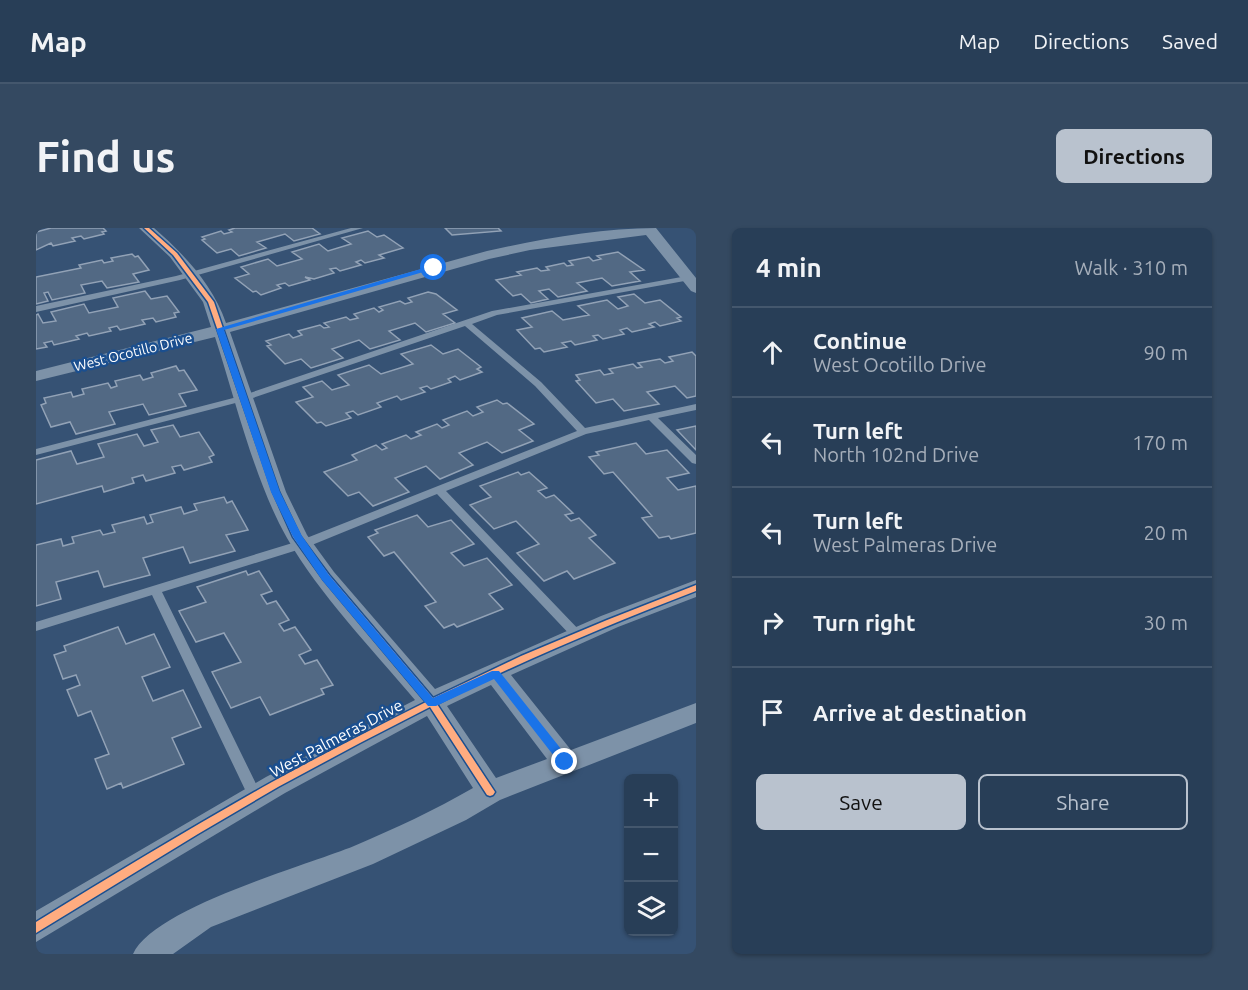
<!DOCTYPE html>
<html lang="en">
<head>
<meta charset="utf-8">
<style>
  body { margin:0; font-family:Ubuntu,sans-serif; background:#344961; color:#f1f3f6 }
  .controls { position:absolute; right:18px; bottom:18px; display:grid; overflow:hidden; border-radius:9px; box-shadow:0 2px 4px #0004 }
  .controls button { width:54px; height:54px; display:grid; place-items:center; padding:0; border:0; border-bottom:2px solid #44576d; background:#283e57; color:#f1f3f6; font:30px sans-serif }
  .stop { position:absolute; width:18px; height:18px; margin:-14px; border:4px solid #1a73e8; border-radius:50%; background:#fff }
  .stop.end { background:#1a73e8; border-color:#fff; box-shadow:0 2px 6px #0008 }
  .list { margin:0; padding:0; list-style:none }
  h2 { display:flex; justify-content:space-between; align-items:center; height:78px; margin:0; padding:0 24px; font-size:26px }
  h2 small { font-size:20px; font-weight:400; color:#a5aeba }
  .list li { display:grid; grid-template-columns:39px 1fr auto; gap:18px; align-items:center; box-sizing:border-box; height:90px; padding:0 24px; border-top:2px solid #44576d }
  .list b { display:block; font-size:22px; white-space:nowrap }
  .list p { margin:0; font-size:20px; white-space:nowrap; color:#a5aeba }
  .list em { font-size:20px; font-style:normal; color:#a5aeba }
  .actions { display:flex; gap:12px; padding:18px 24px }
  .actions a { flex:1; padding:14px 0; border:2px solid #b9c2ce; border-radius:9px; text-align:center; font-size:21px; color:#b9c2ce }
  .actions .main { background:#b9c2ce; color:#111 }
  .icon { flex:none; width:33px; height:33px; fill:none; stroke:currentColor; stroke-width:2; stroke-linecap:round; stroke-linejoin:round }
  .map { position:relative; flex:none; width:660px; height:726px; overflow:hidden; border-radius:9px }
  header { display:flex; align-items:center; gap:36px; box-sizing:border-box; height:84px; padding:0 30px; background:#283e57; border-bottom:2px solid #44576d }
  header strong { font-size:28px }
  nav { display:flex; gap:33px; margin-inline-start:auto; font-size:21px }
  .intro { display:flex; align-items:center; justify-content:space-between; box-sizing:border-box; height:144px; padding:0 36px }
  h1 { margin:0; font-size:42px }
  .button { padding:15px 27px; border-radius:9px; background:#b9c2ce; color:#111; font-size:21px; font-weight:700 }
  main { display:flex; gap:36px; padding:0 36px }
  aside { flex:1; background:#283e57; border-radius:9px; box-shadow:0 2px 4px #0004 }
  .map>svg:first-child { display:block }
  .building { fill:#526984; stroke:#92a2b6; stroke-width:1.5 }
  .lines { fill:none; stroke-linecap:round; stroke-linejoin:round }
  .service { fill:#7d92a8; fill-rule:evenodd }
  .minor { fill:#7d92a8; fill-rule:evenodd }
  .cycleway-casing { stroke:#1b4f8f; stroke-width:3 }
  .cycleway { fill:#ffac80; fill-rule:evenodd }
  .route { fill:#1a73e8 }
  .labels { text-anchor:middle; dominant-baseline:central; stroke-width:5; stroke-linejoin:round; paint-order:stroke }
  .far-street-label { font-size:14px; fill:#fff; stroke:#1b4f8f }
  .street-label { font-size:16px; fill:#fff; stroke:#1b4f8f }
</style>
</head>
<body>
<header>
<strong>Map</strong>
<nav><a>Map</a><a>Directions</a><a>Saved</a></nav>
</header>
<div class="intro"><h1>Find us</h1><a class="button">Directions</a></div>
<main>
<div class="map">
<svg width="660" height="726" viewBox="0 0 660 726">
  <rect width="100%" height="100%" fill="#365274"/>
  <g class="building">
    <path d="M15 0H67L70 3 66 4 68 6 48 11 45 8 36 10 39 13 17 18 15 15 0 22V4Z"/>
    <path d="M199 0H276L284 6 258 13 249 6 221 14 230 20 203 28 195 21 181 25 166 12 169 11 166 9 185 3 188 6 196 4 193 2Z"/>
    <path d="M409 0H462L465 3 416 7Z"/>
    <path d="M332 3 341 9 348 7 367 20 343 27 348 30 329 35 325 32 320 34 325 37 304 43 300 40 294 41 298 45 278 51 269 49 274 52 253 58 249 55 241 57 245 60 225 67 220 63 217 64 199 50 213 46 205 39 232 31 241 38 266 31 256 24 283 16 292 23 315 16 306 10Z"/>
    <path d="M582 24 608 42 594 44 604 53 576 58 566 50 541 55 551 63 522 69 513 61 503 63 512 71 495 75 485 66 477 68 460 52 485 47 481 44 501 40 505 43 513 42 510 39 528 35 531 38 537 37 533 33 553 29 557 33 565 31 561 28Z"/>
    <path d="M96 26 99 29 102 28 113 42 97 46 103 54 71 60 66 53 45 57 49 65 16 72 12 64 8 65 12 73 0 76V49L45 40 43 37 66 32 68 35 77 33 75 30Z"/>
    <path d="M109 63 115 71 131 68 143 84 138 85 140 89 120 94 117 90 106 92 109 96 84 102 81 98 73 100 75 103 53 108 51 105 40 108 43 111 18 117 16 113 8 115 11 119 0 121V87L2 86 7 95 20 93 15 84 48 76 53 85 82 79 77 70Z"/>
    <path d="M392 64 400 66 421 82 407 86 419 95 390 104 379 95 353 103 364 112 334 121 323 112 296 121 307 130 275 140 265 131 249 136 231 118 235 117 230 113 253 106 257 110 266 107 262 103 284 97 288 100 293 99 288 95 310 89 314 92 322 90 318 86 338 80 343 84 347 82 343 79 364 73 369 76 376 74 372 70Z"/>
    <path d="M598 66 609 75 624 72 645 89 641 90 645 93 624 98 619 94 613 96 618 99 596 104 591 100 584 102 588 106 567 111 562 107 557 108 561 112 539 117 535 113 526 115 531 119 508 124 504 120 499 121 481 102 496 99 486 90 516 83 527 92 553 87 542 78 571 72 582 81 592 78 582 69Z"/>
    <path d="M395 117 407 126 422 121 445 139 441 141 446 144 424 152 419 148 412 151 415 154 395 161 391 158 384 160 389 164 365 172 361 168 341 175 345 179 322 187 317 183 310 185 315 190 290 198 285 194 281 195 260 174 277 169 267 159 286 153 296 162 313 157 302 147 333 137 345 146 377 136 365 126Z"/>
    <path d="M656 124 660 128V168L651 170 639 158 611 164 623 176 588 183 577 171 560 175 540 153 544 152 540 147 564 142 568 147 577 145 573 141 597 136 601 140 606 139 602 135 624 131 629 135 637 133 633 129Z"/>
    <path d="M140 138 143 143 148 142 161 162 143 166 150 178 113 187 107 176 73 184 79 196 40 206 34 194 15 199 5 177 10 175 8 170 35 164 37 169 48 166 46 161 72 155 75 160 81 158 79 153 104 147 107 152 117 149 115 145Z"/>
    <path d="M461 172 467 176 471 175 498 196 483 202 497 213 466 225 451 214 423 225 437 237 404 251 390 238 359 250 373 264 337 278 323 264 312 268 288 244 321 232 316 227 340 217 346 222 351 220 346 216 370 207 375 211 385 207 380 204 401 196 406 200 413 197 407 192 431 183 437 188 447 184 441 179Z"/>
    <path d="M137 197 144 209 163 204 178 227 173 229 176 234 148 242 145 237 136 239 139 245 110 253 107 247 96 250 98 255 68 264 66 258 0 276V232L35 223 41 236 68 229 62 216 101 206 108 218 122 214 115 202Z"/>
    <path d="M660 198V222L641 202Z"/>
    <path d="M600 215 610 226 631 222 653 245 631 250 642 262 660 258V305L635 311 633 308 623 310 606 290 616 288 577 244 568 246 553 229 563 227 560 224Z"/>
    <path d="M482 244 485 247 493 244 511 260 502 263 510 270 518 267 537 285 529 287 535 293 543 290 560 307 553 310 579 335 538 351 531 343 508 353 481 325 503 316 480 293 458 301 434 277 455 269 444 258Z"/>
    <path d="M188 269 191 275 196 273 212 302 190 307 199 323 154 335 147 319 107 330 114 347 68 359 62 343 20 354 25 371 0 378V317L25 311 27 318 38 315 36 309 64 302 67 307 79 304 76 297 108 289 111 296 117 294 114 287 145 279 148 286 161 282 158 276Z"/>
    <path d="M381 287 392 299 415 292 438 316 415 325 428 338 451 330 476 357 453 366 467 381 421 399 418 396 408 400 389 378 400 374 358 324 348 328 332 309 342 305 339 302Z"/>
    <path d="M210 343 212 347 223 343 236 363 225 367 231 376 240 373 253 392 243 396 248 403 259 399 275 422 263 427 269 436 281 432 297 457 285 461 288 466 234 487 224 469 195 480 176 444 205 434 188 405 160 414 143 383 170 374 161 359Z"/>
    <path d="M82 399 90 416 118 406 134 439 106 449 117 473 147 462 165 499 136 510 148 536 87 560 85 555 71 561 59 531 73 526 55 483 42 488 31 462 44 457 40 447 27 451 18 427 30 423 28 418Z"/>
  </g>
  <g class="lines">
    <g class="service">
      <path d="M315 0H327L144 52 0 84V78L140 48Z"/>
      <path d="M651 48 655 50 654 52 461 87 436 96 505 154 549 200 660 176V182L622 190 660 227V236L656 235 613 192 550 206 410 263 546 405 548 408 546 411H538L401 266 271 319 126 364 226 568 224 572 219 574 214 572 116 367 0 403V394L263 313 541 203 499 158 429 98 211 172 0 227V221L205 168 456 83Z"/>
    </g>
    <path class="minor" d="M103 0H118C148 26 177 57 190 95L451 23C506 11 564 0 620 0L660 50V65L655 63 610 7 494 22 453 31 194 104 250 264 271 307 298 344 399 461 565 388 660 352V369L582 399 475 447 535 522 660 475V495L464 572 430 592 337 636 175 699 137 726H97C117 680 269 638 318 618 358 601 399 582 437 560L391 488 249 565 0 714V683L230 549 379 472C337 422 283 366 251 310 219 254 199 171 179 109L0 153V143L175 99 167 74 134 29ZM455 457 511 531 460 550 411 478Z"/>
    <defs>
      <path id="cycleway" d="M108 0H113L141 25 178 74 243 264 264 308 293 347 397 470 485 428 571 392 660 357V363C572 397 485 433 401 476L457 561 459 564 457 567 454 568 451 567 394 479 324 515 242 559 162 606 0 705V694C78 646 156 599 236 554 287 526 338 500 390 474L287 351 257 309 237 264 172 74 137 27Z"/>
    </defs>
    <use href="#cycleway" class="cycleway-casing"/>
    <use href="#cycleway" class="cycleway"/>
  </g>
  <path class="route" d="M395 38 401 40 188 102 244 264 266 308 293 347 397 470 456 443H463L533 531 535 534 529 539 525 537 458 451 400 478H392L286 352 257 309 235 264 180 101Z"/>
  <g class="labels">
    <g class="far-street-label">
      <text transform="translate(97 124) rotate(-14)">West Ocotillo Drive</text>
    </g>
    <g class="street-label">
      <text transform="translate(300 510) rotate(-28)">West Palmeras Drive</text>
    </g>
  </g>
</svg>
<div class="controls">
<button>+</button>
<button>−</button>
<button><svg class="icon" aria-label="layers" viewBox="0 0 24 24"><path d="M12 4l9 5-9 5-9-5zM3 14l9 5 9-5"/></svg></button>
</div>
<div class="stop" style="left:398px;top:40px"></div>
<div class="stop end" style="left:529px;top:534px"></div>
</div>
<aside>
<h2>4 min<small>Walk · 310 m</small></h2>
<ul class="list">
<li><svg class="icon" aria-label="ahead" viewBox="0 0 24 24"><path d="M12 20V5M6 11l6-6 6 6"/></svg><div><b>Continue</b><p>West Ocotillo Drive</p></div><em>90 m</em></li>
<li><svg class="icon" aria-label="left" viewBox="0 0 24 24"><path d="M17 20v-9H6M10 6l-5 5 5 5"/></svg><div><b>Turn left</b><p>North 102nd Drive</p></div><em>170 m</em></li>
<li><svg class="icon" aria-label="left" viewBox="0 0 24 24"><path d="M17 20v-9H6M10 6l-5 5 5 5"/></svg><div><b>Turn left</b><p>West Palmeras Drive</p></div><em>20 m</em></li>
<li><svg class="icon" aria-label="right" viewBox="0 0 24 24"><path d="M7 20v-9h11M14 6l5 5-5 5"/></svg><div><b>Turn right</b></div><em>30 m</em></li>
<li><svg class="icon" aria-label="arrive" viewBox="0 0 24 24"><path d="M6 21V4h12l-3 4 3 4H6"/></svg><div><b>Arrive at destination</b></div></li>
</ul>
<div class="actions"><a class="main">Save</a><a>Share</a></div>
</aside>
</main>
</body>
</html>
